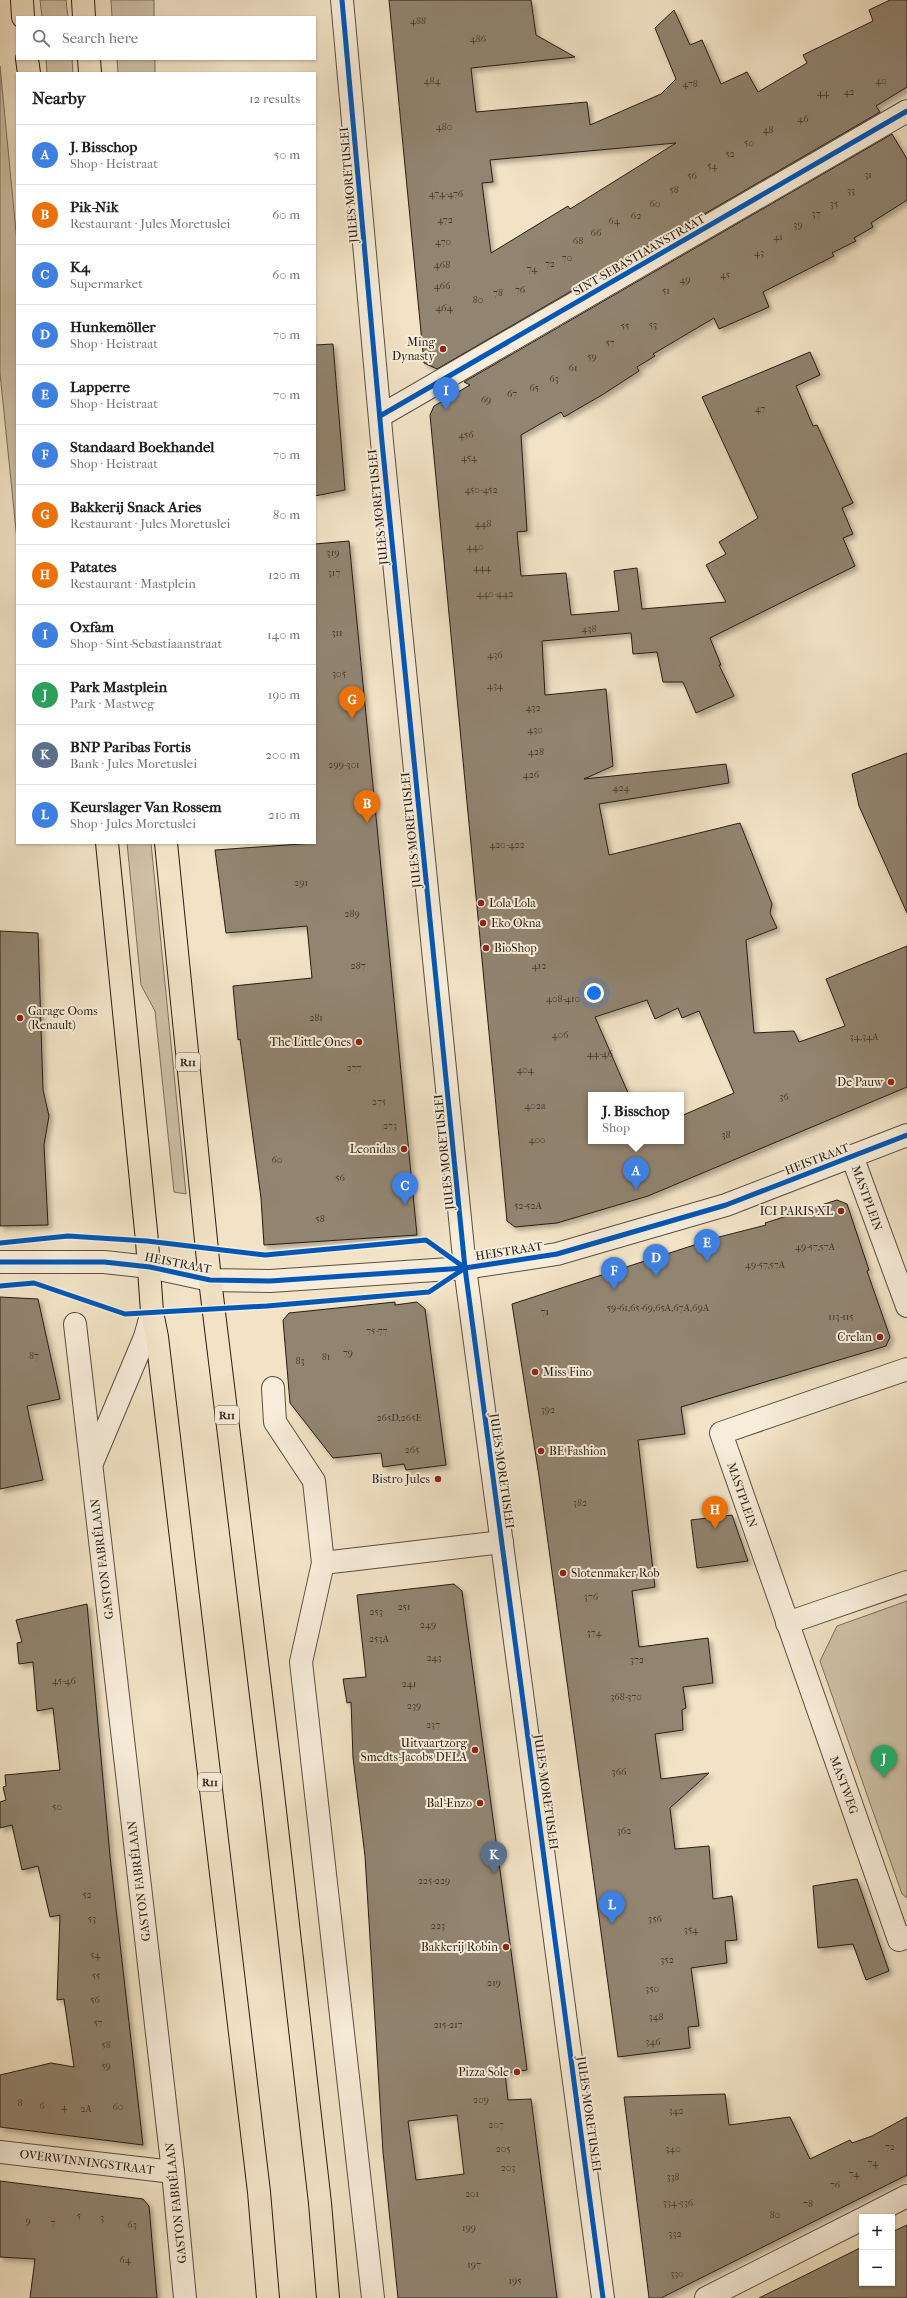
<!DOCTYPE html>
<html lang="en">
<head>
<meta charset="utf-8">
<style>
  body { margin:0; font-family:"IM FELL French Canon",serif; background:#f2f2f2; color:#202124 }
  .controls { position:absolute; right:12px; bottom:12px; display:grid; overflow:hidden; border-radius:0px; box-shadow:0 1px 3px #0004 }
  .controls button { width:36px; height:36px; display:grid; place-items:center; padding:0; border:0; border-bottom:1px solid #e0e0e0; background:#fff; color:#202124; font:20px sans-serif }
  .you { position:absolute; left:594px; top:993px; width:14px; height:14px; margin:-10px; border:3px solid #fff; border-radius:50%; background:#1a73e8; box-shadow:0 0 0 6px #1a73e833 }
  .badge { display:grid; place-items:center; width:26px; height:26px; border-radius:50%; background:#0f766e; color:#fff; font-size:13px; font-weight:700 }
  .pin { position:absolute; translate:-50% -33px; filter:drop-shadow(0 1px 2px #0008) }
  .pin::after { content:''; position:absolute; top:21px; width:14px; height:12px; background:inherit; clip-path:polygon(0 0,100% 0,50% 100%) }
  .popup { position:absolute; left:588px; top:1092px; width:96px; height:52px; box-sizing:border-box; display:grid; place-content:center; border-radius:0px; background:#fff; filter:drop-shadow(0 1px 3px #0005); font-size:13px; white-space:nowrap; color:#757577 }
  .popup b { font-size:15px; color:#202124 }
  .popup::after { content:''; position:absolute; left:50%; top:100%; margin-left:-8px; border:8px solid transparent; border-top-color:#fff }
  .list { margin:0; padding:0; list-style:none }
  h2 { display:flex; justify-content:space-between; align-items:center; height:52px; margin:0; padding:0 16px; font-size:17px }
  h2 small { font-size:13px; font-weight:400; color:#757577 }
  .list li { display:grid; grid-template-columns:26px 1fr auto; gap:12px; align-items:center; box-sizing:border-box; height:60px; padding:0 16px; border-top:1px solid #e0e0e0 }
  .list b { display:block; font-size:15px; white-space:nowrap }
  .list p { margin:0; font-size:13px; white-space:nowrap; color:#757577 }
  .list em { font-size:13px; font-style:normal; color:#757577 }
  .icon { flex:none; width:22px; height:22px; fill:none; stroke:currentColor; stroke-width:2; stroke-linecap:round; stroke-linejoin:round }
  .map { position:relative; flex:none; width:907px; height:2298px; overflow:hidden }
  .search { position:absolute; background:#fff; box-shadow:0 1px 3px #0004; left:16px; top:16px; width:300px; height:44px; display:flex; align-items:center; gap:10px; box-sizing:border-box; padding:0 14px; border-radius:0px; color:#757577; font-size:15px }
  .panel { position:absolute; background:#fff; box-shadow:0 1px 3px #0004; left:16px; top:72px; width:300px; height:772px; border-radius:0px }
  .map>svg:first-child { display:block }
  .green { fill:#cfc2a8; stroke:#7b705e }
  .building { fill:#918470; stroke:#271e13; fill-rule:evenodd; filter:url(#shadow) }
  .lines { fill:none; stroke-linecap:round; stroke-linejoin:round }
  .minor-casing { stroke:#5a4f40; stroke-width:24 }
  .tertiary-casing { stroke:#5a4f40; stroke-width:24 }
  .trunk-casing { stroke:#271e13; stroke-width:24 }
  .minor { stroke:#f7edda; stroke-width:22 }
  .tertiary { stroke:#f7edda; stroke-width:22 }
  .trunk { stroke:#f2e3c6; stroke-width:22 }
  .cycleway-casing { stroke:#f7edda; stroke-width:8 }
  .cycleway { stroke:#0057b8; stroke-width:5 }
  .poi-dot { fill:#8f2418; stroke:#f7edda; stroke-width:1.5 }
  .labels { text-anchor:middle; dominant-baseline:central; stroke-width:4; stroke-linejoin:round; paint-order:stroke }
  .number-label { font-size:10px; fill:#42382a }
  .shield { fill:#f7edda; stroke:#655c4f; stroke-width:1 }
  .shield-label { font-size:11px; font-weight:bold; fill:#271e13 }
  .street-label { font-size:12px; fill:#271e13; stroke:#f7edda }
  .poi-label { font-size:12px; fill:#271e13; stroke:#f7edda; text-anchor:end }
</style>
</head>
<body>
<div class="map">
<svg width="907" height="2298" viewBox="0 0 907 2298">
  <defs>
    <filter id="shadow"><feDropShadow dx="3.5" dy="3.5" stdDeviation="2" flood-color="#0004"/></filter>
  </defs>
  <rect width="100%" height="100%" fill="#f2e3c6"/>
  <filter id="stains"><feTurbulence type="fractalNoise" baseFrequency=".005" numOctaves="4"/><feColorMatrix values="0 0 0 0 .2 0 0 0 0 .09 0 0 0 0 .02 0 0 0 .5 -.17"/></filter>
  <radialGradient id="worn" r=".72"><stop offset=".6" stop-color="#630" stop-opacity="0"/><stop offset="1" stop-color="#630" stop-opacity=".3"/></radialGradient>
  <g class="green">
    <path d="M40 0H66L68 17H42Z"/>
    <path d="M111 0H154V17H112Z"/>
    <path d="M46 59H72L73 73H47Z"/>
    <path d="M117 59H155V73H118Z"/>
    <path d="M0 66 17 242V540L0 373Z"/>
    <path d="M127 843H151L186 1194 174 1192 155 1011 141 985Z"/>
    <path d="M907 1601V1898L902 1894 820 1661 837 1626Z"/>
  </g>
  <g class="building">
    <path d="M389 0H531L536 35 575 57 471 68 476 112 587 102 590 125 661 94 676 79 655 28 674 10 690 45 702 40 721 84 747 72 758 92 807 63 803 55 873 21 869 10 890 0H907V87L876 106 880 112 437 369 424 363ZM676 143 570 209 568 206 491 253 482 183 493 182 490 160Z"/>
    <path d="M892 134 907 159V200L871 223 873 227 854 238 856 241 832 253 834 256 763 292 769 307 719 329 714 318 653 354 655 356 637 367 639 371 602 395 564 417 561 412 521 435 527 531 517 532 521 576 566 573 571 615 619 611 614 571 637 568 642 609 726 602 706 565 726 554 719 542 758 518 702 397 810 352 820 375 796 386 813 426 817 425 853 503 842 508 853 534 843 538 855 566 710 638 721 665H719L734 696 696 713 683 682H663L657 652 633 654 631 633 542 641 545 695 606 689 613 766 584 779 726 764 729 783 599 804 609 855 740 823 772 904 770 913 777 928 746 940 754 1033 794 1031 799 1042 845 1026 826 979 907 946V1087L648 1196 557 1223 515 1227 507 1221 430 415 434 406 470 385 464 382ZM647 1000 655 1019 678 1008 682 1018 699 1011 734 1093 681 1116V1141H591V1095H629L595 1017Z"/>
    <path d="M333 344 345 490 315 496V345Z"/>
    <path d="M349 541 417 1235 264 1245 261 1198 240 1039 238 1040 233 986 312 978 307 926 226 933 215 850 315 843V544Z"/>
    <path d="M907 753V913L859 806 852 774Z"/>
    <path d="M0 931 38 933 43 1090 49 1116 44 1145 48 1225 0 1226Z"/>
    <path d="M837 1200 847 1204 869 1270 867 1271 890 1337 886 1346 681 1407 685 1434 638 1440 655 1587 632 1591 639 1647 708 1638 713 1683 683 1687 686 1708 682 1710 683 1730 655 1734 661 1779 709 1773 670 1808 675 1849 709 1846 713 1899 732 1896 737 1940 725 1941 727 1963 691 1968 699 2026 688 2027 690 2048 618 2057 539 1476 512 1304 719 1237 766 1225 765 1223Z"/>
    <path d="M0 1297 38 1299 60 1399 27 1406 43 1480 0 1489Z"/>
    <path d="M395 1302V1305L417 1302 425 1309 446 1465 406 1470 404 1464 383 1467 381 1453 333 1458 290 1403 283 1320 289 1313Z"/>
    <path d="M732 1515 748 1561 697 1568 691 1520Z"/>
    <path d="M454 1584 462 1591 526 2061 527 2070 505 2073 508 2100 531 2099 557 2298H398L383 2152 365 1856 353 1758 351 1702 347 1703 343 1679 366 1677 357 1595ZM457 2115 464 2174 416 2180 408 2121Z"/>
    <path d="M87 1604 110 1856 143 2145 0 2127V2075L51 2063 74 2067 64 1999 57 2000 60 1915 50 1917 38 1866 22 1870 12 1825 0 1828V1802L6 1800 3 1787 6 1786 5 1775 60 1770 53 1708 37 1711 33 1662 19 1664 17 1643 22 1642 16 1620Z"/>
    <path d="M857 1879 889 1971 866 1980 853 1944 818 1948 813 1886Z"/>
    <path d="M725 2094 729 2125 790 2117 810 2159 850 2140 852 2143 872 2136 907 2117V2175L661 2298H649L624 2097Z"/>
    <path d="M0 2181 143 2199 149 2206 157 2298H30L35 2259 0 2257Z"/>
    <path d="M907 2225V2298H759L862 2247V2283H892V2232Z"/>
  </g>
  <g class="lines">
    <defs>
      <g id="minor">
        <path d="M380 416 907 111"/>
        <path d="M852 1156 907 1306"/>
        <path d="M75 1324 173 2172 185 2298"/>
        <path d="M907 1369 721 1433 899 1940 907 1937"/>
        <path d="M273 1388 275 1422 314 1481 323 1563"/>
        <path d="M92 1463 145 1337 152 1312"/>
        <path d="M787 1623 907 1582"/>
        <path d="M0 2152 173 2172"/>
        <path d="M866 2217 907 2196"/>
        <path d="M373 2298 301 1662 323 1563 502 1542"/>
        <path d="M706 2298 862 2219"/>
      </g>
      <g id="tertiary">
        <path d="M342 0 382 442 465 1268 603 2298"/>
        <path d="M0 1262H104L150 1267 210 1280 270 1281 465 1268 557 1254 726 1205 907 1135"/>
      </g>
      <g id="trunk">
        <path d="M22 0 23 17"/>
        <path d="M83 0 84 17"/>
        <path d="M27 59 29 73"/>
        <path d="M89 59 90 73"/>
        <path d="M107 843 147 1241 152 1312 157 1337 259 2192 268 2298"/>
        <path d="M166 843 210 1280 272 1785 320 2203 328 2298"/>
      </g>
    </defs>
    <use href="#minor" class="minor-casing"/>
    <use href="#tertiary" class="tertiary-casing"/>
    <use href="#trunk" class="trunk-casing"/>
    <use href="#minor" class="minor"/>
    <use href="#tertiary" class="tertiary"/>
    <use href="#trunk" class="trunk"/>
    <defs>
      <g id="cycleway">
        <path d="M342 0 382 442 465 1268 603 2298"/>
        <path d="M380 416 907 111"/>
        <path d="M0 1243 68 1236 147 1241 265 1255 426 1240 465 1268"/>
        <path d="M0 1262H104L150 1267 210 1280 270 1281 465 1268 557 1254 726 1205 907 1135"/>
        <path d="M0 1286 34 1283 125 1314 267 1306 429 1292 465 1268"/>
      </g>
    </defs>
    <use href="#cycleway" class="cycleway-casing"/>
    <use href="#cycleway" class="cycleway"/>
  </g>
  <g class="poi-dot">
    <circle cx="443" cy="349" r="4"/>
    <circle cx="481" cy="903" r="4"/>
    <circle cx="483" cy="923" r="4"/>
    <circle cx="486" cy="948" r="4"/>
    <circle cx="20" cy="1018" r="4"/>
    <circle cx="359" cy="1042" r="4"/>
    <circle cx="891" cy="1082" r="4"/>
    <circle cx="404" cy="1149" r="4"/>
    <circle cx="841" cy="1211" r="4"/>
    <circle cx="880" cy="1337" r="4"/>
    <circle cx="535" cy="1372" r="4"/>
    <circle cx="541" cy="1451" r="4"/>
    <circle cx="438" cy="1479" r="4"/>
    <circle cx="563" cy="1573" r="4"/>
    <circle cx="475" cy="1750" r="4"/>
    <circle cx="480" cy="1803" r="4"/>
    <circle cx="506" cy="1947" r="4"/>
    <circle cx="517" cy="2072" r="4"/>
  </g>
  <g class="labels">
    <g class="number-label">
      <text x="418" y="21">488</text>
      <text x="478" y="39">486</text>
      <text x="432" y="81">484</text>
      <text x="881" y="81">40</text>
      <text x="690" y="84">478</text>
      <text x="849" y="92">42</text>
      <text x="823" y="93">44</text>
      <text x="803" y="119">46</text>
      <text x="444" y="127">480</text>
      <text x="768" y="130">48</text>
      <text x="749" y="143">50</text>
      <text x="730" y="154">52</text>
      <text x="712" y="166">54</text>
      <text x="868" y="175">31</text>
      <text x="692" y="176">56</text>
      <text x="674" y="190">58</text>
      <text x="851" y="191">33</text>
      <text x="446" y="194">474-476</text>
      <text x="655" y="204">60</text>
      <text x="834" y="204">35</text>
      <text x="816" y="214">37</text>
      <text x="636" y="216">62</text>
      <text x="445" y="220">472</text>
      <text x="614" y="221">64</text>
      <text x="798" y="225">39</text>
      <text x="596" y="233">66</text>
      <text x="778" y="237">41</text>
      <text x="578" y="241">68</text>
      <text x="443" y="242">470</text>
      <text x="759" y="253">43</text>
      <text x="567" y="258">70</text>
      <text x="550" y="264">72</text>
      <text x="442" y="265">468</text>
      <text x="532" y="269">74</text>
      <text x="725" y="275">45</text>
      <text x="685" y="280">49</text>
      <text x="442" y="286">466</text>
      <text x="520" y="290">76</text>
      <text x="666" y="291">51</text>
      <text x="498" y="293">78</text>
      <text x="478" y="300">80</text>
      <text x="444" y="308">464</text>
      <text x="653" y="325">53</text>
      <text x="625" y="326">55</text>
      <text x="610" y="343">57</text>
      <text x="592" y="357">59</text>
      <text x="573" y="368">61</text>
      <text x="554" y="379">63</text>
      <text x="534" y="388">65</text>
      <text x="512" y="394">67</text>
      <text x="486" y="400">69</text>
      <text x="760" y="409">47</text>
      <text x="466" y="435">456</text>
      <text x="469" y="458">454</text>
      <text x="481" y="490">450-452</text>
      <text x="483" y="524">448</text>
      <text x="475" y="547">440</text>
      <text x="333" y="553">319</text>
      <text x="482" y="568">444</text>
      <text x="334" y="573">317</text>
      <text x="495" y="594">440-442</text>
      <text x="589" y="629">438</text>
      <text x="337" y="633">311</text>
      <text x="495" y="655">436</text>
      <text x="339" y="674">305</text>
      <text x="495" y="686">434</text>
      <text x="533" y="708">432</text>
      <text x="535" y="730">430</text>
      <text x="536" y="752">428</text>
      <text x="344" y="765">299-301</text>
      <text x="531" y="775">426</text>
      <text x="621" y="788">424</text>
      <text x="507" y="845">420-422</text>
      <text x="301" y="883">291</text>
      <text x="352" y="914">289</text>
      <text x="358" y="966">287</text>
      <text x="539" y="966">412</text>
      <text x="563" y="999">408-410</text>
      <text x="316" y="1018">281</text>
      <text x="560" y="1035">406</text>
      <text x="864" y="1037">34,34A</text>
      <text x="600" y="1054">44-46</text>
      <text x="354" y="1068">277</text>
      <text x="525" y="1070">404</text>
      <text x="784" y="1097">36</text>
      <text x="379" y="1102">275</text>
      <text x="535" y="1106">402a</text>
      <text x="390" y="1126">273</text>
      <text x="726" y="1135">38</text>
      <text x="537" y="1140">400</text>
      <text x="277" y="1160">60</text>
      <text x="340" y="1178">56</text>
      <text x="528" y="1206">52-52A</text>
      <text x="320" y="1219">58</text>
      <text x="815" y="1247">49-57,57A</text>
      <text x="765" y="1265">49-57,57A</text>
      <text x="658" y="1308">59-61,65-69,65A,67A,69A</text>
      <text x="545" y="1312">71</text>
      <text x="841" y="1317">113-115</text>
      <text x="377" y="1331">75-77</text>
      <text x="348" y="1353">79</text>
      <text x="34" y="1356">87</text>
      <text x="326" y="1357">81</text>
      <text x="300" y="1361">83</text>
      <text x="548" y="1410">392</text>
      <text x="399" y="1418">265D,265E</text>
      <text x="412" y="1450">265</text>
      <text x="580" y="1503">382</text>
      <text x="591" y="1597">376</text>
      <text x="404" y="1607">251</text>
      <text x="376" y="1612">253</text>
      <text x="428" y="1625">249</text>
      <text x="594" y="1633">374</text>
      <text x="379" y="1639">253A</text>
      <text x="434" y="1658">243</text>
      <text x="637" y="1660">372</text>
      <text x="64" y="1681">45-46</text>
      <text x="409" y="1684">241</text>
      <text x="626" y="1697">368-370</text>
      <text x="414" y="1706">239</text>
      <text x="433" y="1725">237</text>
      <text x="619" y="1772">366</text>
      <text x="57" y="1807">50</text>
      <text x="624" y="1831">362</text>
      <text x="434" y="1881">225-229</text>
      <text x="87" y="1895">52</text>
      <text x="92" y="1919">53</text>
      <text x="655" y="1919">356</text>
      <text x="438" y="1926">223</text>
      <text x="691" y="1930">354</text>
      <text x="95" y="1955">54</text>
      <text x="667" y="1960">352</text>
      <text x="96" y="1976">55</text>
      <text x="494" y="1983">219</text>
      <text x="652" y="1989">350</text>
      <text x="95" y="2000">56</text>
      <text x="656" y="2017">348</text>
      <text x="98" y="2023">57</text>
      <text x="448" y="2025">215-217</text>
      <text x="653" y="2042">346</text>
      <text x="106" y="2045">58</text>
      <text x="106" y="2066">59</text>
      <text x="481" y="2100">209</text>
      <text x="20" y="2103">8</text>
      <text x="42" y="2106">6</text>
      <text x="64" y="2107">4</text>
      <text x="118" y="2107">60</text>
      <text x="86" y="2109">2A</text>
      <text x="676" y="2111">342</text>
      <text x="496" y="2125">207</text>
      <text x="890" y="2147">72</text>
      <text x="503" y="2149">205</text>
      <text x="673" y="2149">340</text>
      <text x="873" y="2163">74</text>
      <text x="508" y="2168">203</text>
      <text x="854" y="2174">74</text>
      <text x="673" y="2177">338</text>
      <text x="835" y="2185">76</text>
      <text x="472" y="2194">201</text>
      <text x="678" y="2203">334-336</text>
      <text x="808" y="2204">78</text>
      <text x="775" y="2215">80</text>
      <text x="79" y="2216">5</text>
      <text x="102" y="2218">3</text>
      <text x="28" y="2221">9</text>
      <text x="53" y="2223">7</text>
      <text x="132" y="2225">63</text>
      <text x="469" y="2228">199</text>
      <text x="675" y="2234">332</text>
      <text x="125" y="2260">64</text>
      <text x="474" y="2265">197</text>
      <text x="677" y="2274">330</text>
      <text x="515" y="2281">195</text>
    </g>
    <g class="shield">
      <rect x="176" y="1053" width="24" height="18" rx="3"/>
      <rect x="215" y="1406" width="24" height="18" rx="3"/>
      <rect x="198" y="1773" width="24" height="18" rx="3"/>
    </g>
    <g class="shield-label">
      <text x="188" y="1062">R11</text>
      <text x="227" y="1415">R11</text>
      <text x="210" y="1782">R11</text>
    </g>
    <g class="street-label">
      <text transform="translate(349 185) rotate(-95)">JULES MORETUSLEI</text>
      <text transform="translate(639 255) rotate(-30)">SINT-SEBASTIAANSTRAAT</text>
      <text transform="translate(378 507) rotate(-96)">JULES MORETUSLEI</text>
      <text transform="translate(411 830) rotate(-96)">JULES MORETUSLEI</text>
      <text transform="translate(444 1152) rotate(-96)">JULES MORETUSLEI</text>
      <text transform="translate(817 1159) rotate(-21)">HEISTRAAT</text>
      <text transform="translate(867 1198) rotate(70)">MASTPLEIN</text>
      <text transform="translate(509 1251) rotate(-9)">HEISTRAAT</text>
      <text transform="translate(178 1263) rotate(11)">HEISTRAAT</text>
      <text transform="translate(502 1471) rotate(82)">JULES MORETUSLEI</text>
      <text transform="translate(742 1495) rotate(71)">MASTPLEIN</text>
      <text transform="translate(102 1559) rotate(-97)">GASTON FABRÉLAAN</text>
      <text transform="translate(844 1785) rotate(70)">MASTWEG</text>
      <text transform="translate(546 1792) rotate(82)">JULES MORETUSLEI</text>
      <text transform="translate(139 1881) rotate(-97)">GASTON FABRÉLAAN</text>
      <text transform="translate(589 2114) rotate(82)">JULES MORETUSLEI</text>
      <text transform="translate(87 2162) rotate(7)">OVERWINNINGSTRAAT</text>
      <text transform="translate(176 2203) rotate(-96)">GASTON FABRÉLAAN</text>
    </g>
    <g class="poi-label">
      <text x="435" y="342">Ming<tspan x="435" dy="14">Dynasty</tspan></text>
      <text x="489" y="903" text-anchor="start">Lola Lola</text>
      <text x="491" y="923" text-anchor="start">Eko Okna</text>
      <text x="494" y="948" text-anchor="start">BioShop</text>
      <text x="28" y="1011" text-anchor="start">Garage Ooms<tspan x="28" dy="14">(Renault)</tspan></text>
      <text x="351" y="1042">The Little Ones</text>
      <text x="883" y="1082">De Pauw</text>
      <text x="396" y="1149">Leonidas</text>
      <text x="833" y="1211">ICI PARIS XL</text>
      <text x="872" y="1337">Crelan</text>
      <text x="543" y="1372" text-anchor="start">Miss Fino</text>
      <text x="549" y="1451" text-anchor="start">BE Fashion</text>
      <text x="430" y="1479">Bistro Jules</text>
      <text x="571" y="1573" text-anchor="start">Slotenmaker Rob</text>
      <text x="467" y="1743">Uitvaartzorg<tspan x="467" dy="14">Smedts-Jacobs DELA</tspan></text>
      <text x="472" y="1803">Bal-Enzo</text>
      <text x="498" y="1947">Bakkerij Robin</text>
      <text x="509" y="2072">Pizza Sole</text>
    </g>
  </g>
  <rect width="100%" height="100%" filter="url(#stains)"/>
  <rect width="100%" height="100%" fill="url(#worn)"/>
</svg>
<div class="controls">
<button>+</button>
<button>−</button>
</div>
<div class="you"></div>
<div class="pin badge" style="left:636px;top:1190px;background:#3f7fe0">A</div>
<div class="popup"><b>J. Bisschop</b>Shop</div>
<div class="pin badge" style="left:367px;top:823px;background:#e8710a">B</div>
<div class="pin badge" style="left:405px;top:1205px;background:#3f7fe0">C</div>
<div class="pin badge" style="left:656px;top:1277px;background:#3f7fe0">D</div>
<div class="pin badge" style="left:707px;top:1262px;background:#3f7fe0">E</div>
<div class="pin badge" style="left:614px;top:1290px;background:#3f7fe0">F</div>
<div class="pin badge" style="left:352px;top:719px;background:#e8710a">G</div>
<div class="pin badge" style="left:715px;top:1529px;background:#e8710a">H</div>
<div class="pin badge" style="left:446px;top:410px;background:#3f7fe0">I</div>
<div class="pin badge" style="left:884px;top:1778px;background:#2e9e5b">J</div>
<div class="pin badge" style="left:494px;top:1874px;background:#5c6f8a">K</div>
<div class="pin badge" style="left:612px;top:1924px;background:#3f7fe0">L</div>
<div class="search"><svg class="icon" aria-label="search" viewBox="0 0 24 24"><circle cx="10" cy="10" r="6"/><path d="M15 15l6 6"/></svg>Search here</div>
<section class="panel">
<h2>Nearby<small>12 results</small></h2>
<ul class="list">
<li><span class="badge" style="background:#3f7fe0">A</span><div><b>J. Bisschop</b><p>Shop · Heistraat</p></div><em>50 m</em></li>
<li><span class="badge" style="background:#e8710a">B</span><div><b>Pik-Nik</b><p>Restaurant · Jules Moretuslei</p></div><em>60 m</em></li>
<li><span class="badge" style="background:#3f7fe0">C</span><div><b>K4</b><p>Supermarket</p></div><em>60 m</em></li>
<li><span class="badge" style="background:#3f7fe0">D</span><div><b>Hunkemöller</b><p>Shop · Heistraat</p></div><em>70 m</em></li>
<li><span class="badge" style="background:#3f7fe0">E</span><div><b>Lapperre</b><p>Shop · Heistraat</p></div><em>70 m</em></li>
<li><span class="badge" style="background:#3f7fe0">F</span><div><b>Standaard Boekhandel</b><p>Shop · Heistraat</p></div><em>70 m</em></li>
<li><span class="badge" style="background:#e8710a">G</span><div><b>Bakkerij Snack Aries</b><p>Restaurant · Jules Moretuslei</p></div><em>80 m</em></li>
<li><span class="badge" style="background:#e8710a">H</span><div><b>Patates</b><p>Restaurant · Mastplein</p></div><em>120 m</em></li>
<li><span class="badge" style="background:#3f7fe0">I</span><div><b>Oxfam</b><p>Shop · Sint-Sebastiaanstraat</p></div><em>140 m</em></li>
<li><span class="badge" style="background:#2e9e5b">J</span><div><b>Park Mastplein</b><p>Park · Mastweg</p></div><em>190 m</em></li>
<li><span class="badge" style="background:#5c6f8a">K</span><div><b>BNP Paribas Fortis</b><p>Bank · Jules Moretuslei</p></div><em>200 m</em></li>
<li><span class="badge" style="background:#3f7fe0">L</span><div><b>Keurslager Van Rossem</b><p>Shop · Jules Moretuslei</p></div><em>210 m</em></li>
</ul>
</section>
</div>
</body>
</html>
